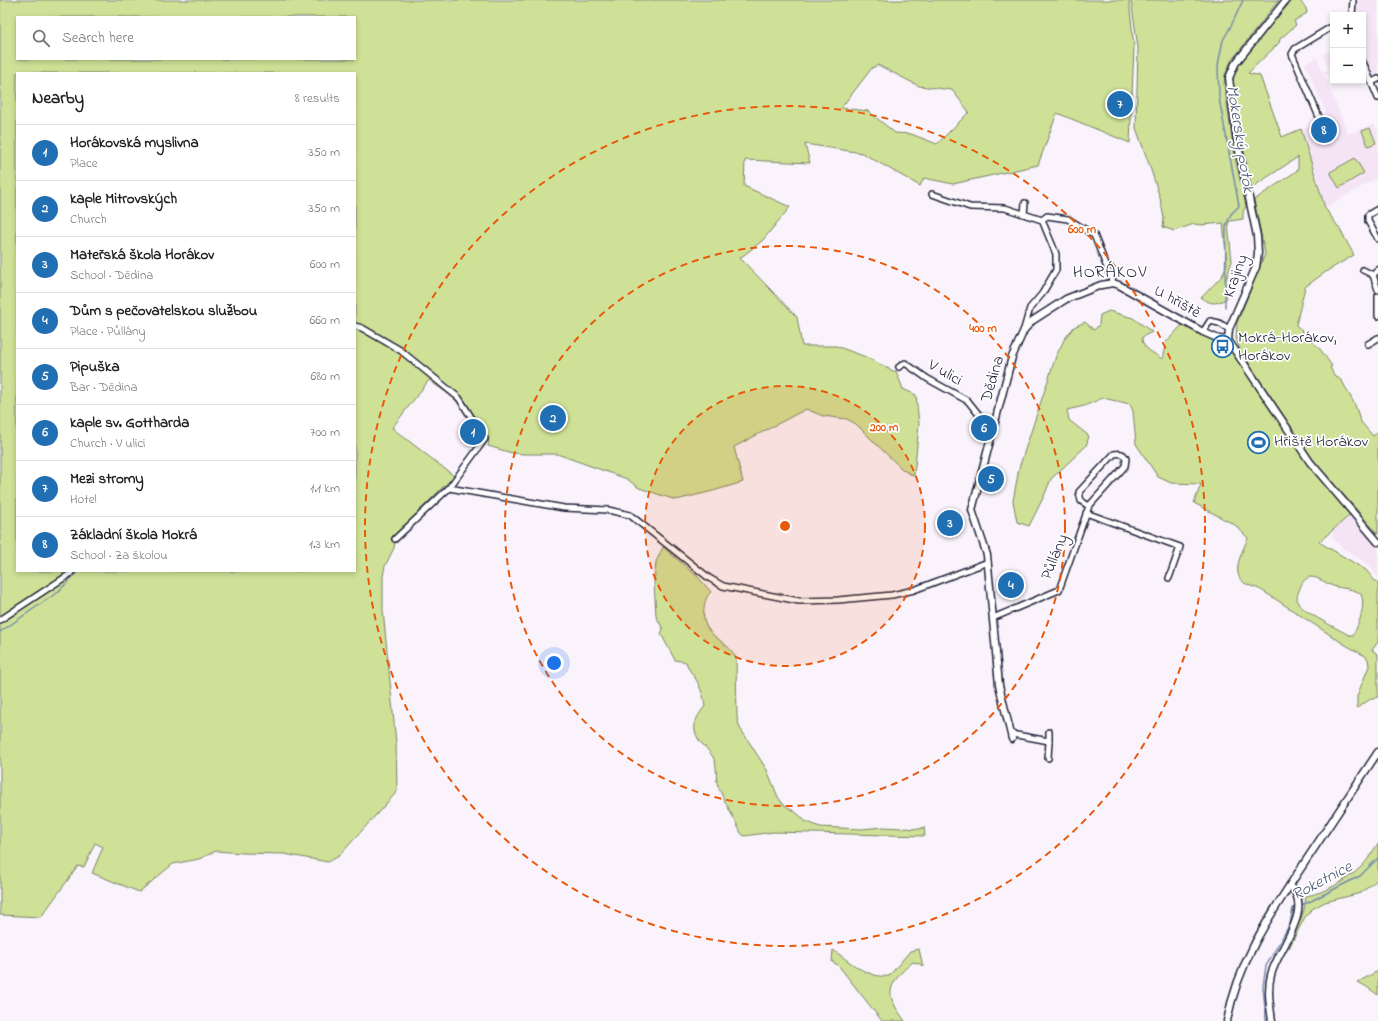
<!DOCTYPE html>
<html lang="en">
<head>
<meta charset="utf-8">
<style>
  body { margin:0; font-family:"Indie Flower",sans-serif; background:#f6f6f6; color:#202124 }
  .controls { position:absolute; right:12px; top:12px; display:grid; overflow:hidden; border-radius:0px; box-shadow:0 2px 6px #0003 }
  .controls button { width:36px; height:36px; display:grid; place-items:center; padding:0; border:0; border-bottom:1px solid #e0e0e0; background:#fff; color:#202124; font:20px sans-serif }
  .you { position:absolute; left:554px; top:663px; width:14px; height:14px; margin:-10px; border:3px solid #fff; border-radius:50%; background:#1a73e8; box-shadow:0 0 0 6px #1a73e833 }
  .badge { display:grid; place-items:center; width:26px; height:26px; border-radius:50%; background:#1f6fb2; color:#fff; font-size:13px; font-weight:700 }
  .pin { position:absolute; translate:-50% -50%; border:2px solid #fff; box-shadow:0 1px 4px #0006 }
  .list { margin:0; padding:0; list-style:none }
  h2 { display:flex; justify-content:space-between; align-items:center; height:52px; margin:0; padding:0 16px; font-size:17px }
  h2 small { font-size:13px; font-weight:400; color:#757577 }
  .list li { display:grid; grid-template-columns:26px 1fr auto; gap:12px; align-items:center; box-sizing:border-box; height:56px; padding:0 16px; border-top:1px solid #e0e0e0 }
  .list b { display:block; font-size:15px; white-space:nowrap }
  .list p { margin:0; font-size:13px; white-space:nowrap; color:#757577 }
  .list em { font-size:13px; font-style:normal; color:#757577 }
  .icon { flex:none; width:22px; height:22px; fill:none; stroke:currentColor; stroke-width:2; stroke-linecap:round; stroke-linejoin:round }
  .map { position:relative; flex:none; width:1378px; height:1021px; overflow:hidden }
  .search { position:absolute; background:#fff; box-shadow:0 2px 6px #0003; left:16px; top:16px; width:340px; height:44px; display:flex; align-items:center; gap:10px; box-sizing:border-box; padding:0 14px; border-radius:0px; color:#757577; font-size:15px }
  .panel { position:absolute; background:#fff; box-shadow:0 2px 6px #0003; left:16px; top:72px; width:340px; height:500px; border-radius:0px }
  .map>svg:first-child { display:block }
  .built { fill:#f5e4f6 }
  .green { fill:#cfe196; stroke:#788268; fill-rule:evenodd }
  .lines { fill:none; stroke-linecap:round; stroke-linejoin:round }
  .stream { stroke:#768cac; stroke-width:1.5 }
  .minor-casing { stroke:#22223b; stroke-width:8 }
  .tertiary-casing { stroke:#22223b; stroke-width:9 }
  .minor { stroke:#fff; stroke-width:5 }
  .tertiary { stroke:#fff; stroke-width:6 }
  .ring { fill:none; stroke:#e8590c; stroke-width:2; stroke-dasharray:7 5 }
  .labels { text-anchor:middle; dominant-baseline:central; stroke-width:3.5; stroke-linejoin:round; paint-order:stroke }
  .street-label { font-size:16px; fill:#22223b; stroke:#fff }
  .poi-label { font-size:16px; fill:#22223b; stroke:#fff; text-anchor:start }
  .water-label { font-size:17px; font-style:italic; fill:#4c5773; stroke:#fff }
  .neighbourhood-label { font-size:17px; letter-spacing:1px; fill:#22223b; stroke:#fff }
  .centre { fill:#e8590c; stroke:#fff; stroke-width:2 }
  .ring-label { font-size:12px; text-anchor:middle; font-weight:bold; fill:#e8590c; stroke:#fff; stroke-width:3.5; stroke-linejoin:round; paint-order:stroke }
</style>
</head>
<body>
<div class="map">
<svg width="1378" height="1021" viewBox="0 0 1378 1021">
  <rect width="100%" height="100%" fill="#faf3fb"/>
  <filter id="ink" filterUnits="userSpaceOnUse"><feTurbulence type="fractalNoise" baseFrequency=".025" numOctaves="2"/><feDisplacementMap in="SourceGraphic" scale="8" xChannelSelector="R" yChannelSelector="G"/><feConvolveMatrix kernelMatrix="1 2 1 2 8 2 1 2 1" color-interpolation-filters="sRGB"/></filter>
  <g filter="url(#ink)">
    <g class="built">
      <path d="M1357 0H1378V75L1374 76 1371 73 1363 54V15H1355L1356 1Z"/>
      <path d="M1333 50V74L1331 75 1330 73 1324 75 1348 134 1374 124 1378 132V177L1325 208 1301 129 1328 118 1305 63 1317 58 1323 72 1329 70 1323 54Z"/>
      <path d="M1350 515 1378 549V578L1369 565 1341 547 1332 537V532Z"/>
    </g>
    <g class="green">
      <path d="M0 0H1129L1134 47 1130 143 1057 113 1038 165 953 184 924 178 920 186 862 153 805 144 810 163 745 160 744 186 790 207 762 241 740 258 797 317 802 346H836L866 357 893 371H896L903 389 916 395 919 424 914 476 903 470 872 440 856 424 847 419 823 416 806 409 734 447 743 482 713 491 676 500 639 488 627 479 557 454H523L512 453 488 446 489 441C475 430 471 417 459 404 451 395 439 388 429 380L392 428 454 476 396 534 394 548 385 566 383 576V610L396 743 397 788V791L394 795 339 856 328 862 284 854 243 853 216 851 199 859 173 864 139 892 92 873 103 847 95 843 84 867 78 866 41 917 0 915ZM17 17H355V59H17ZM878 65 919 86 952 90 969 112 937 144 911 134 895 133 868 111 841 108 872 68ZM17 73H355V571H17Z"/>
      <path d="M1131 0H1279L1231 61 1225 75 1224 84 1235 158 1246 206 1243 212V219L1230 221 1228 224 1232 261 1226 280V299C1214 305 1212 304 1201 298L1222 276 1227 264 1223 223 1201 225 1194 224 1174 231 1163 227 1164 218 1160 198 1150 167 1136 128 1138 48Z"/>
      <path d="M1294 0H1299L1306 8 1307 13 1294 21 1296 25 1280 39 1279 43 1248 73 1260 76 1282 137 1301 129 1325 208 1339 228 1354 255 1327 271 1305 287 1296 325 1320 349 1332 366 1330 367 1334 375 1342 381 1355 405 1361 422 1373 436 1378 432V534L1314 461 1240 350 1236 338 1237 323 1265 254 1254 200 1298 170V157L1251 188 1232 87 1235 69 1257 39 1289 4Z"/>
      <path d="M1370 128 1376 143 1368 146 1362 131Z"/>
      <path d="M1355 158 1364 173 1339 188 1330 172Z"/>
      <path d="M1109 311 1133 318 1152 332 1142 337C1141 348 1154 353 1162 359L1166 342 1183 324 1219 344 1221 343 1236 357 1300 453 1350 515 1319 542 1366 570 1375 581 1378 582V642L1372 650 1378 654V697L1372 698 1357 708V696L1369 666 1368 659 1365 656 1344 644 1263 591C1258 588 1253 587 1248 585 1228 576 1242 553 1248 538L1235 525 1194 503 1201 484 1171 483 1158 477 1136 444 1133 411 1130 404 1103 398 1084 406 1067 410 1069 420 1089 436 1086 446 1051 479 1044 496 1029 526 1017 522 1013 501 1019 468 1056 356 1065 338 1074 327 1085 322 1094 330 1099 325 1100 315ZM1310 577C1319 577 1325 583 1333 586 1343 589 1353 588 1361 594 1366 606 1359 624 1353 635H1349C1338 629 1303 612 1298 603 1296 598 1298 593 1300 588 1302 583 1304 579 1310 577Z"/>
      <path d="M663 547 698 577 711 592C706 596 705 602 704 609 700 637 727 638 736 658L737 718 740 728 767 770 778 797 783 804 798 814 805 821 820 827 861 829 884 827 920 829 924 827 925 836 773 832 744 836 741 833C734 817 724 802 718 786 715 777 718 768 714 759 709 748 698 744 695 731 693 721 700 713 705 706 704 697 701 689 697 681 693 674 688 670 686 662L675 660 661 634 663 629 656 616 654 582 656 562Z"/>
      <path d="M1378 844V879L1361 893 1325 902 1312 909 1305 917 1289 948 1304 910 1306 896C1325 893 1347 880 1361 867 1368 861 1372 851 1378 844Z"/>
      <path d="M919 949 923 967 920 964 913 962C902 971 885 986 893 1002 896 1009 901 1015 905 1021H882L838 965 832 962 833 950C849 961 868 979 889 976L910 951Z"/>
      <path d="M1376 972H1378V995L1367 987 1358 982Z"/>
    </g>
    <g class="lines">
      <g class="stream">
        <path d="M1225 307 1226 225 1231 214 1239 206 1219 98 1218 65 1223 40 1232 24 1243 0"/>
        <path d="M0 632 58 592 78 571"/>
        <path d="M1300 905 1307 903 1360 876 1378 858"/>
        <path d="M1266 1021 1263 986 1266 966 1290 924 1293 908 1297 905"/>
      </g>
      <defs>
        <g id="minor">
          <path d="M1352 15 1353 0"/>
          <path d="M1363 62 1378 98"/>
          <path d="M1372 82 1378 79"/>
          <path d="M1319 117 1292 54 1295 49 1333 26"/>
          <path d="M932 194 970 207 1005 208 1042 220 1056 254V270L1042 294 1030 308 1024 329"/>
          <path d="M1378 209 1368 215V221L1378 239"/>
          <path d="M1024 214 1025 203"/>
          <path d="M1042 220 1047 216 1068 219 1094 235 1113 283"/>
          <path d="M1363 270 1373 275"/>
          <path d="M1378 270 1373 275 1378 290"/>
          <path d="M1378 296V316"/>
          <path d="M355 326 362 328 400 350 459 398 485 439 449 488 395 539"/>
          <path d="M1203 332 1210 321 1219 323 1229 329"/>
          <path d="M1368 344 1378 338"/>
          <path d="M899 367 905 363 928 379 968 401 984 421 994 425"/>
          <path d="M449 488 564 508 608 510 630 515 709 578 723 586 799 601 838 600 892 595 914 590 988 562"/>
          <path d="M1086 513 1180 547 1169 578"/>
          <path d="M993 618 1059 590 1089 506 1125 466 1126 459C1124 453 1120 453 1114 454L1079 492 1081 501 1089 506"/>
          <path d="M0 620 70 574 72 571"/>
          <path d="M1011 734 1049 741 1048 758"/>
          <path d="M1049 741V732"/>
        </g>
        <g id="tertiary">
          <path d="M1228 340 1229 329 1256 267 1258 253 1257 236 1237 141 1229 78 1235 64 1286 0"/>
          <path d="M1228 340 1310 462 1378 542"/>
          <path d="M1012 739 999 685 987 555 972 510 1012 357 1024 330 1032 321 1066 299 1101 285 1113 283 1119 285 1203 332 1219 339 1228 340"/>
          <path d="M1227 1021C1239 958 1273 911 1307 859 1331 823 1354 788 1378 752"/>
          <path d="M1272 1021C1270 1006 1267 990 1271 975 1277 950 1315 910 1290 885"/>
        </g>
      </defs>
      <use href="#minor" class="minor-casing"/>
      <use href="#tertiary" class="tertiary-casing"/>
      <use href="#minor" class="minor"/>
      <use href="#tertiary" class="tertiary"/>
    </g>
  </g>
  <circle cx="785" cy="526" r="140" fill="#e8590c" fill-opacity=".12"/>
  <g class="ring">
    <circle cx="785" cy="526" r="140"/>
    <circle cx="785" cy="526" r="280"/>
    <circle cx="785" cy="526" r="420"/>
  </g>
  <defs>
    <symbol id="bus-ring" viewBox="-11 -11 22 22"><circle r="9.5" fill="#fff" stroke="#1f6fb2" stroke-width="1.5"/><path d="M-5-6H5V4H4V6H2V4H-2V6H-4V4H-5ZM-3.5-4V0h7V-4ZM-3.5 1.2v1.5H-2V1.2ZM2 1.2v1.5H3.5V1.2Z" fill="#1f6fb2"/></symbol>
    <symbol id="stadium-ring" viewBox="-11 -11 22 22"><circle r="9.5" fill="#fff" stroke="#1f6fb2" stroke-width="1.5"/><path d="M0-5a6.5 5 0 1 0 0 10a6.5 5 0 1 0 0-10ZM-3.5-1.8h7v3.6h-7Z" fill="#1f6fb2"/></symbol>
  </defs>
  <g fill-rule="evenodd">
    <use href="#bus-ring" x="1210" y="334" width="25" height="25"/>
    <use href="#stadium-ring" x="1246" y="430" width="25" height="25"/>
  </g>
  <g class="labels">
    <g class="street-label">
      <text transform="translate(1236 276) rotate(-70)">Krajiny</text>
      <text transform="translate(1177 302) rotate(29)">U hřiště</text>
      <text transform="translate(945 373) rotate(30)">V ulici</text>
      <text transform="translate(993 379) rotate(-74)">Dědina</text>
      <text transform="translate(1055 557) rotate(-68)">Půllány</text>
    </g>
    <g class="poi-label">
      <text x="1238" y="338">Mokrá-Horákov,<tspan x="1238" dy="18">Horákov</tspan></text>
      <text x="1274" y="442">Hřiště Horákov</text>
    </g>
    <g class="water-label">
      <text transform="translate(1240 139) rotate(81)">Mokerský potok</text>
      <text transform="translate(1322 881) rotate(-28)">Roketnice</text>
    </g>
    <g class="neighbourhood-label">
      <text x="1110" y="272">HORÁKOV</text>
    </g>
  </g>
  <circle cx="785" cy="526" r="6" class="centre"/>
  <g class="ring-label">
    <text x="1082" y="233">600 m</text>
    <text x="983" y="332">400 m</text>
    <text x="884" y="431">200 m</text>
  </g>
</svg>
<div class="controls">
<button>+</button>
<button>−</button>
</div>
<div class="you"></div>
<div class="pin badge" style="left:473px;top:432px">1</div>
<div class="pin badge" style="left:553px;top:418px">2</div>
<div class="pin badge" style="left:950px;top:523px">3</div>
<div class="pin badge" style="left:1011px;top:585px">4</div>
<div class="pin badge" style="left:991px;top:479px">5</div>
<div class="pin badge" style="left:984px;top:428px">6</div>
<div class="pin badge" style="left:1120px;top:104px">7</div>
<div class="pin badge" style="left:1324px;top:130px">8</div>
<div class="search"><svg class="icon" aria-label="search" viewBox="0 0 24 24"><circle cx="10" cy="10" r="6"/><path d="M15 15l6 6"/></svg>Search here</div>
<section class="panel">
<h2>Nearby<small>8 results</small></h2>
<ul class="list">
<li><span class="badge">1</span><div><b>Horákovská myslivna</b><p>Place</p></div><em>350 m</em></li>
<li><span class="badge">2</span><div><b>kaple Mitrovských</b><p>Church</p></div><em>350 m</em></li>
<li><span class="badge">3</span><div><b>Mateřská škola Horákov</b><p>School · Dědina</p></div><em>600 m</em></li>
<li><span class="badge">4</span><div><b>Dům s pečovatelskou službou</b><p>Place · Půllány</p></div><em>660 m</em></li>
<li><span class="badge">5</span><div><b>Pipuška</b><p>Bar · Dědina</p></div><em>680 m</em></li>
<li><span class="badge">6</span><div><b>kaple sv. Gottharda</b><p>Church · V ulici</p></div><em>700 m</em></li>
<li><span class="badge">7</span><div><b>Mezi stromy</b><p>Hotel</p></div><em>1.1 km</em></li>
<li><span class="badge">8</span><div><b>Základní škola Mokrá</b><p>School · Za školou</p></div><em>1.3 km</em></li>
</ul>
</section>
</div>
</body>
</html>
